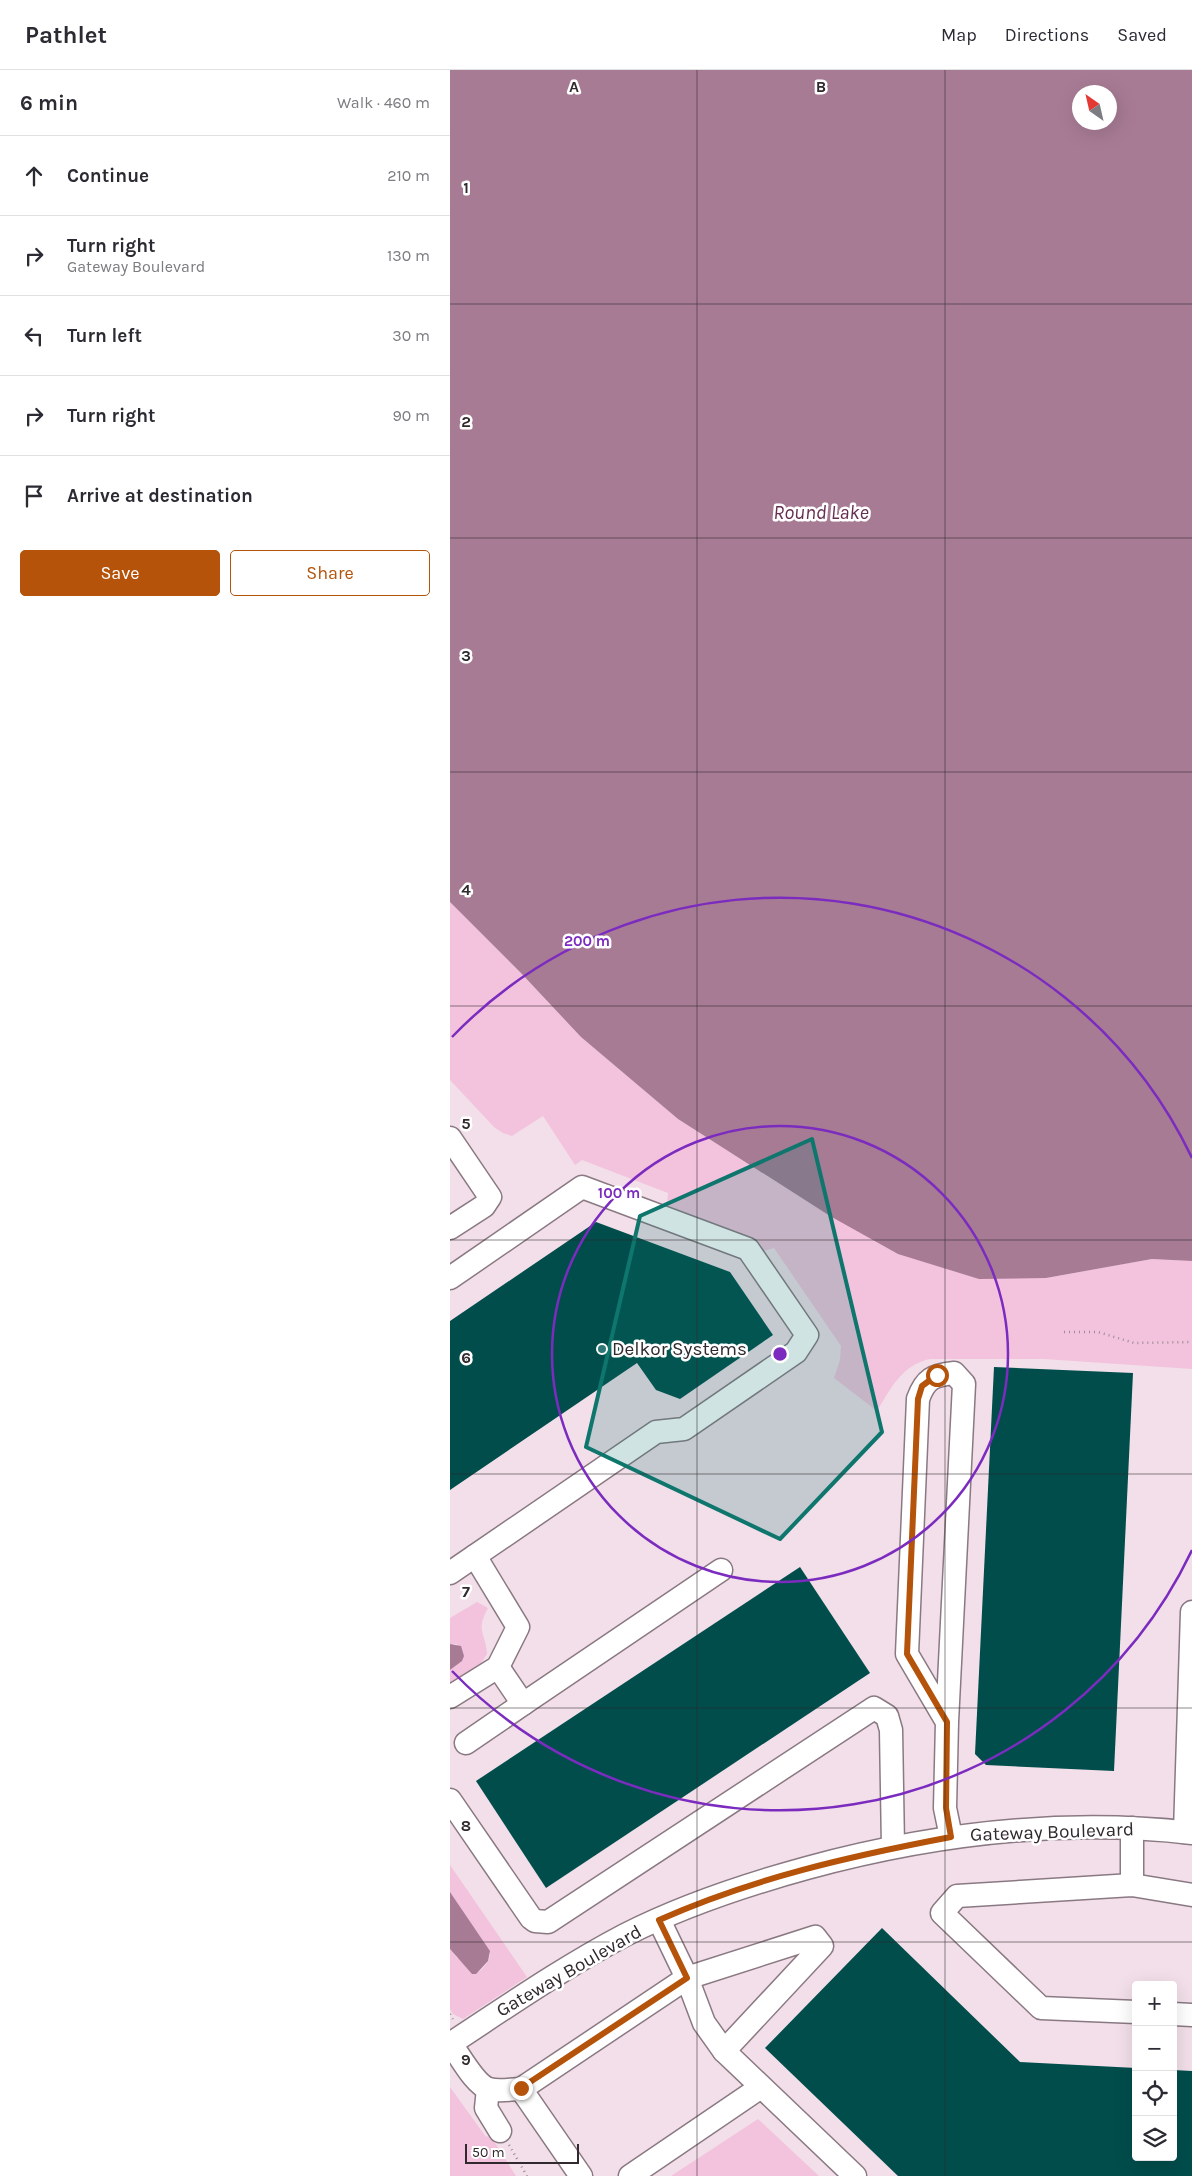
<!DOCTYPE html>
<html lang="en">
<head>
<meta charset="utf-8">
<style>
  body { margin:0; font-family:Karla,sans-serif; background:#f2f2f3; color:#2b2b33 }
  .controls { position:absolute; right:15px; bottom:15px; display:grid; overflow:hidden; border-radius:5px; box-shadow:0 5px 20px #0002 }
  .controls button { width:45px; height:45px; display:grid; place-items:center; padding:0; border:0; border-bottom:1px solid #e1e1e2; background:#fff; color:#2b2b33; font:25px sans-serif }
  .compass { position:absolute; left:622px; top:15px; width:45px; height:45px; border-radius:50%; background:#fff; box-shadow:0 5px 20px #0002; rotate:326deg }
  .scale { position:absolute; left:15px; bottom:12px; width:114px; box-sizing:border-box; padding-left:5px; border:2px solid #30292d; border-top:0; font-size:14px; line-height:18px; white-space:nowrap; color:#30292d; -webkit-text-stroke:4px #fff; paint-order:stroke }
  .stop { position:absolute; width:15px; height:15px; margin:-11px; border:4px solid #b45309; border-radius:50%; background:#fff }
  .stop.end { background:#b45309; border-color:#fff; box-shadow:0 1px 5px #0008 }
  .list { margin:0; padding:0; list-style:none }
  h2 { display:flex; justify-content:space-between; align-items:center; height:65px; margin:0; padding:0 20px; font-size:21px }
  h2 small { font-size:16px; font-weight:400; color:#7c7c81 }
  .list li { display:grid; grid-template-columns:32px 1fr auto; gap:15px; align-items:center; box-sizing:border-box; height:80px; padding:0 20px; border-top:1px solid #e1e1e2 }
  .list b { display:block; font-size:19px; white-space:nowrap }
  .list p { margin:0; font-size:16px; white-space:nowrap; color:#7c7c81 }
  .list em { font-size:16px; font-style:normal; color:#7c7c81 }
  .actions { display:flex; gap:10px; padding:15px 20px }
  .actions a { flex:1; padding:11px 0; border:1px solid #b45309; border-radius:5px; text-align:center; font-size:18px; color:#b45309 }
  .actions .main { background:#b45309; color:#fff }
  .icon { flex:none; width:28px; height:28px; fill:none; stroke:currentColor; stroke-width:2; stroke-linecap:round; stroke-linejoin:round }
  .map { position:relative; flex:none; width:742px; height:2106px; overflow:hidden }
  header { display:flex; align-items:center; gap:30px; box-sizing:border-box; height:70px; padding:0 25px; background:#fff; border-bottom:1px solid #e1e1e2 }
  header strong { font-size:24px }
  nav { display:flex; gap:28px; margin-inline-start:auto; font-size:18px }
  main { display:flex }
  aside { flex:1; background:#fff }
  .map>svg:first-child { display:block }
  .green { fill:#f3c3dd }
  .water { fill:#a77b94; fill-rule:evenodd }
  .building { fill:#004d4c }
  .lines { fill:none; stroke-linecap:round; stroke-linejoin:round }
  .minor-casing { stroke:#8a7982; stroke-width:25 }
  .path { stroke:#9a8d94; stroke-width:2.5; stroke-dasharray:1 4; stroke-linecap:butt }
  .minor { stroke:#fff; stroke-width:22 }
  .route { stroke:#b45309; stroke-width:6 }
  .marked { fill:#0f766e; fill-opacity:0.2; stroke:#0f766e; stroke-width:4; stroke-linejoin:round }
  .grid { fill:none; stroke:#30292d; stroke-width:1; stroke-opacity:0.55 }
  .ring { fill:none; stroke:#7b2cbf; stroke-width:2.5 }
  .poi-dot { fill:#2d7775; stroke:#fff; stroke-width:2 }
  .labels { text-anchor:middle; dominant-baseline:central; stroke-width:5; stroke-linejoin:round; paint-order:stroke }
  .poi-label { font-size:19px; fill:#30292d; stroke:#fff; text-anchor:start }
  .street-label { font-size:19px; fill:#30292d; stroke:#fff }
  .water-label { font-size:20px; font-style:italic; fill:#672d51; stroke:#fff }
  .grid-label { font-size:16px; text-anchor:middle; font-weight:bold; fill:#30292d; stroke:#fff; stroke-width:5; stroke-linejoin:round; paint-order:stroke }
  .centre { fill:#7b2cbf; stroke:#fff; stroke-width:2.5 }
  .ring-label { font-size:15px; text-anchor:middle; font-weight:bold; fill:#7b2cbf; stroke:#fff; stroke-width:5; stroke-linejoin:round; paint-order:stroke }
</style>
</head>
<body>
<header>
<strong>Pathlet</strong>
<nav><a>Map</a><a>Directions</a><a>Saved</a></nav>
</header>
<main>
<aside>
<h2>6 min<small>Walk · 460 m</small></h2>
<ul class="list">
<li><svg class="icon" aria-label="ahead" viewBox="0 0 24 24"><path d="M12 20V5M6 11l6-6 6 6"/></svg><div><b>Continue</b></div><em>210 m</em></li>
<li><svg class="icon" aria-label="right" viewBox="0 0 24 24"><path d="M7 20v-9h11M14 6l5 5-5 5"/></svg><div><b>Turn right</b><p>Gateway Boulevard</p></div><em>130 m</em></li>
<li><svg class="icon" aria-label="left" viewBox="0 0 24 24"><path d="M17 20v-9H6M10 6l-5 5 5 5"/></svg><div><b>Turn left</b></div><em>30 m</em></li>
<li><svg class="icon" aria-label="right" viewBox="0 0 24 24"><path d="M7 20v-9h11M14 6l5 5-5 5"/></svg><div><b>Turn right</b></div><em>90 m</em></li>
<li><svg class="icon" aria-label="arrive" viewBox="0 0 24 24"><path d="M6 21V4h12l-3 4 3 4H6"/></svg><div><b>Arrive at destination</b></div></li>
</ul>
<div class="actions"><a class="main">Save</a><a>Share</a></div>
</aside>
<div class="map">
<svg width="742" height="2106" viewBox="0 0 742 2106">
  <rect width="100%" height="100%" fill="#f2dfe9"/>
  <g class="green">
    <path d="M0 832 70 902 131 967 228 1049 380 1146 596 1208 702 1189 742 1191V1299L594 1289H480C452 1295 441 1318 427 1341L384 1308 390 1290 391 1276 324 1178 313 1181 305 1170 217 1135 218 1123 132 1090 125 1095 93 1046 62 1066 53 1063 44 1057 0 1010Z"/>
    <path d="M27 1532 38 1538C25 1561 36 1563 37 1584L31 1593 0 1613V1600L7 1595V1574H0V1548Z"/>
    <path d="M0 1795 77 1907 13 1949 3 1944 0 1939V1879L7 1888 30 1901C36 1895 41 1889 40 1881L0 1822Z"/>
    <path d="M0 2017 36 2067 40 2065 66 2106H0Z"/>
    <path d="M308 2049 369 2106H221Z"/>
  </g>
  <g class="water">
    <path d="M0 0H742V1191L702 1189 596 1208 529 1209 448 1184 380 1146 228 1049 131 967 70 902 0 832ZM630 22H660V52H630Z"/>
    <path d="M0 1574 11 1576 14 1586 12 1591 0 1600Z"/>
    <path d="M0 1822 40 1881 38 1891 26 1904H22L0 1879Z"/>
  </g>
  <g class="building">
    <path d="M146 1152 280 1202 323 1265 230 1329 206 1320 187 1293 0 1420V1251Z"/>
    <path d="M544 1297 683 1303 664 1701 536 1695 525 1684Z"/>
    <path d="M350 1497 420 1603 96 1818 26 1711Z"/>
    <path d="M432 1858 570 1992 686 1998V2087H723V2000L742 2001V2106H448L315 1978Z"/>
  </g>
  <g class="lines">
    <defs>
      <g id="minor">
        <path d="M0 1068 40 1127 34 1136 0 1158"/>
        <path d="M0 1208 132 1117 298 1179 357 1265 346 1282 234 1359 206 1362 0 1503"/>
        <path d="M48 1597 73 1634 271 1500"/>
        <path d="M0 1627 48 1597 68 1557 25 1486"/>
        <path d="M497 1652 457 1584 468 1329C475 1309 483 1305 504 1303L514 1314 497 1652 495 1738 501 1767"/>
        <path d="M16 1673 73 1634"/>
        <path d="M0 1730 81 1848 85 1851 98 1852 424 1638 437 1646 441 1660 443 1777"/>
        <path d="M735 1762 742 1542"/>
        <path d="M682 1815V1758"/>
        <path d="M209 1850 237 1908 254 1953 274 1981"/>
        <path d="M686 1942 591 1938 492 1843 507 1826 682 1815 742 1825"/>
        <path d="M723 1944 742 1945"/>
        <path d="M0 1974C58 1936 114 1897 175 1865 232 1836 295 1815 357 1798 482 1764 612 1748 742 1763"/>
        <path d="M1 1974C10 1986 25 2015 39 2019 49 2022 61 2019 71 2019L237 1908 365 1867 372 1876 274 1981 405 2106"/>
        <path d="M38 2019 36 2038 50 2061"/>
        <path d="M71 2019 131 2106"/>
        <path d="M180 2106 311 2017"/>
      </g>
    </defs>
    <use href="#minor" class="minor-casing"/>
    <g class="path">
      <path d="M614 1262H648L684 1273 742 1272"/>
      <path d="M0 1944 3 1949"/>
      <path d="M59 2075 77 2106"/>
    </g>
    <use href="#minor" class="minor"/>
  </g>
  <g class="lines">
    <path class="route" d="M71 2018 237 1908 209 1850C303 1808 401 1786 501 1767L496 1738 497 1652 457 1584 468 1329 472 1316 487 1305"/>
  </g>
  <path class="marked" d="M362 1069 432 1362 330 1469 136 1377 190 1146Z"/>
  <path class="grid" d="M247 0V2106M495 0V2106M0 234H742M0 468H742M0 702H742M0 936H742M0 1170H742M0 1404H742M0 1638H742M0 1872H742"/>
  <g class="ring">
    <circle cx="330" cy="1284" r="228"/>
    <path d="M742 1480A456 456 0 0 1 2 1601M2 967A456 456 0 0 1 742 1088"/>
  </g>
  <circle class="poi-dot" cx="152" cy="1279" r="5"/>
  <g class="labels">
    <g class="poi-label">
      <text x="162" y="1279">Delkor Systems</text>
    </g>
    <g class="street-label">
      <text transform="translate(602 1762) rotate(-2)">Gateway Boulevard</text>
      <text transform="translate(119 1901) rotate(-30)">Gateway Boulevard</text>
    </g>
    <g class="water-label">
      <text x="371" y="442">Round Lake</text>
    </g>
  </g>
  <g class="grid-label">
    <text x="124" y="22">A</text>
    <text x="371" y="22">B</text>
    <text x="16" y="123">1</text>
    <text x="16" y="357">2</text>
    <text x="16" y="591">3</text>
    <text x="16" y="825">4</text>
    <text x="16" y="1059">5</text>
    <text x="16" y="1293">6</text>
    <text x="16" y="1527">7</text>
    <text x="16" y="1761">8</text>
    <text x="16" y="1995">9</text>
  </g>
  <circle cx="330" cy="1284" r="8" class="centre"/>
  <g class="ring-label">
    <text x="137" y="876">200 m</text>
    <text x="169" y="1128">100 m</text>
  </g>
</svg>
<div class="controls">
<button>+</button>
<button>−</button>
<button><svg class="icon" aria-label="locate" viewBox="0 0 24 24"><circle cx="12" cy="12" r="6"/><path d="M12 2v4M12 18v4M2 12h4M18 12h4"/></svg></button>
<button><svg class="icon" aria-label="layers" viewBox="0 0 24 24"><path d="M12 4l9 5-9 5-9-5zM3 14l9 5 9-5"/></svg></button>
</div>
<svg class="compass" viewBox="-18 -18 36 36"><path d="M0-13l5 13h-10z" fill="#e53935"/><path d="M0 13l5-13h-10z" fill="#7c7c81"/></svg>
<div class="scale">50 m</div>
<div class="stop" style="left:487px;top:1305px"></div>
<div class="stop end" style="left:71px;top:2018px"></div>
</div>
</main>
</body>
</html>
